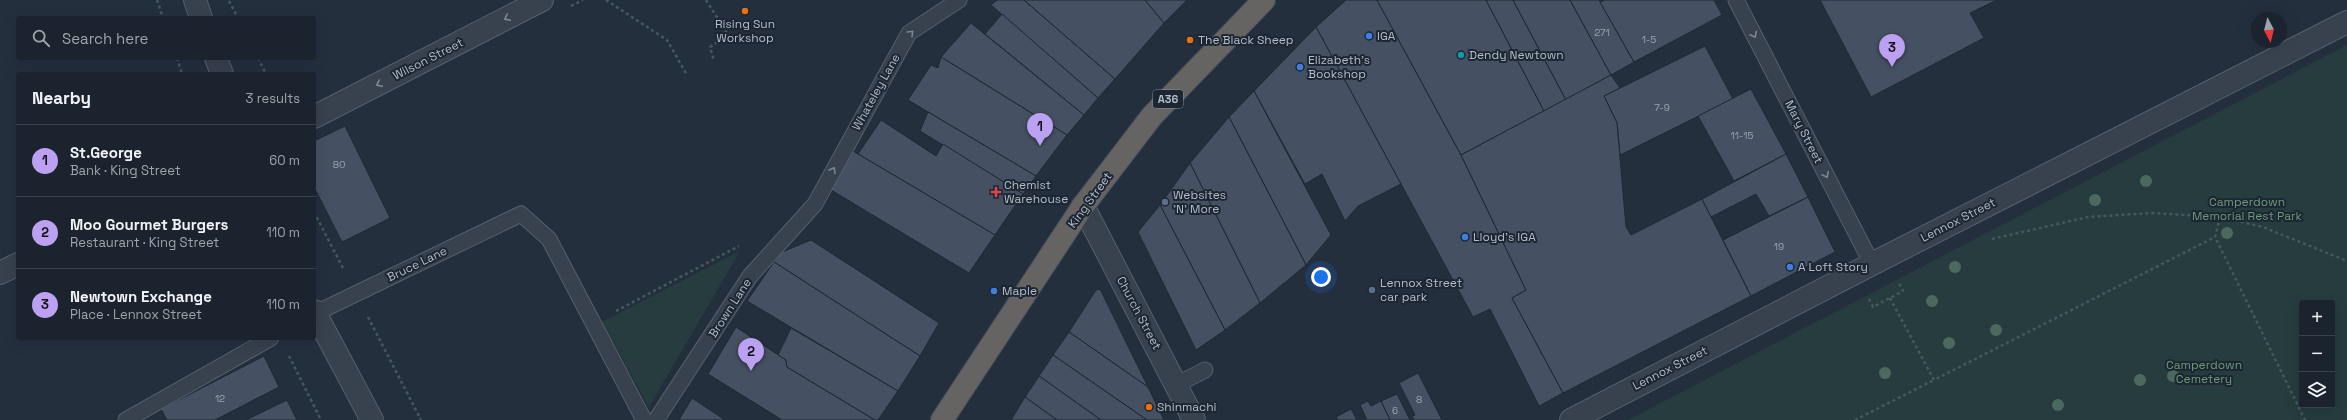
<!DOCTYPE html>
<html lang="en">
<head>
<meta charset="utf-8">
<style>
  body { margin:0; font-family:"Space Grotesk",sans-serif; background:#282f3a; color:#f1f3f6 }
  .controls { position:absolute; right:12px; bottom:12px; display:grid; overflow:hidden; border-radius:4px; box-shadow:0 4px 16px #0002 }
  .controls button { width:36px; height:36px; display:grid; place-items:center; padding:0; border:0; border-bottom:1px solid #39404a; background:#1b232e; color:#f1f3f6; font:20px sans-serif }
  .compass { position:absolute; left:2251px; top:12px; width:36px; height:36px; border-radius:50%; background:#1b232e; box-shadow:0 4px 16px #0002; rotate:173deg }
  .you { position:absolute; left:1321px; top:277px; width:14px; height:14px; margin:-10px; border:3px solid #fff; border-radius:50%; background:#1a73e8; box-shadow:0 0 0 6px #1a73e833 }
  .badge { display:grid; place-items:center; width:26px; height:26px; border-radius:50%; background:#bca0f2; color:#111; font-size:13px; font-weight:700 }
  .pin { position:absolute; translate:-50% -33px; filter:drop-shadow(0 1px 2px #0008) }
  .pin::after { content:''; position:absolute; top:21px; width:14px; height:12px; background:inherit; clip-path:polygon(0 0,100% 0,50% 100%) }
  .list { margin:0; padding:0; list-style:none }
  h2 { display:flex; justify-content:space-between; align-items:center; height:52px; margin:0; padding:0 16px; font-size:17px }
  h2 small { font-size:13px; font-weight:400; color:#a0a4aa }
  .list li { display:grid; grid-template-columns:26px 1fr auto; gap:12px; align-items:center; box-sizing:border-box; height:72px; padding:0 16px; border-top:1px solid #39404a }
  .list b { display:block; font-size:15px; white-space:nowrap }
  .list p { margin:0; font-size:13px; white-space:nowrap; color:#a0a4aa }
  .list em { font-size:13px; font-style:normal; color:#a0a4aa }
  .icon { flex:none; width:22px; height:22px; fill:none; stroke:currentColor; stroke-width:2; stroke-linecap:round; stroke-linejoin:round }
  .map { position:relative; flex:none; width:2347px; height:420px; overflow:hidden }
  .search { position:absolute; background:#1b232e; box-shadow:0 4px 16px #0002; left:16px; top:16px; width:300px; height:44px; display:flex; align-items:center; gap:10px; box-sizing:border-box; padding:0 14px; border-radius:4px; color:#a0a4aa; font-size:15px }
  .panel { position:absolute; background:#1b232e; box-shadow:0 4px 16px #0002; left:16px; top:72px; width:300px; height:268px; border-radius:4px }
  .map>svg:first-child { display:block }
  .green { fill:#263c3f; fill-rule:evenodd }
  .building { fill:#455162; stroke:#1f2835 }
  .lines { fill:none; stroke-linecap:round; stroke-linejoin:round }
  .service-casing { stroke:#565f6c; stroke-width:17 }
  .minor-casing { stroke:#565f6c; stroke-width:24 }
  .tertiary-casing { stroke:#565f6c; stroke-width:24 }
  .trunk-casing { stroke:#434c59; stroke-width:24 }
  .path { stroke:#44595c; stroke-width:2.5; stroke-dasharray:3 3; stroke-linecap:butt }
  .service { stroke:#38414e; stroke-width:15 }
  .minor { stroke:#38414e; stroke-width:22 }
  .tertiary { stroke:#38414e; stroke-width:22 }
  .trunk { stroke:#656462; stroke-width:22 }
  .tree { fill:#4b6a5d }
  .oneway { stroke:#7c8592 }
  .food-dot { fill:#e8710a; stroke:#1d2633; stroke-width:1.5 }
  .shop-dot { fill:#3f7fe0; stroke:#1d2633; stroke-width:1.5 }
  .culture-dot { fill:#0f9aa8; stroke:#1d2633; stroke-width:1.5 }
  .health-dot { fill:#e0444e; stroke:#1d2633; stroke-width:1.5 }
  .service-dot { fill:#5c6f8a; stroke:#1d2633; stroke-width:1.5 }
  .labels { text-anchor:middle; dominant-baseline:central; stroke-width:4; stroke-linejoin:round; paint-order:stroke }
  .number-label { font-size:10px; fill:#98a1af }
  .shield { fill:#1d2633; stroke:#878f9c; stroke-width:1 }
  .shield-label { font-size:11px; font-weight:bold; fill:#b4bcc9 }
  .poi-label { font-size:12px; fill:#b4bcc9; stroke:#1d2633; text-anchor:start }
  .street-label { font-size:12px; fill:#b4bcc9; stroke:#1d2633 }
  .park-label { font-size:12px; fill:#6b9a76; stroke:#1d2633 }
</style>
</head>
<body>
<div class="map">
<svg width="2347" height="420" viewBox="0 0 2347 420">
  <rect width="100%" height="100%" fill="#242f3e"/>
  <g class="green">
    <path d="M2347 45V420H1628ZM2302 303H2332V405H2302Z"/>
    <path d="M740 251 649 407 602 322Z"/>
  </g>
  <g class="building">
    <path d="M997 0H1024L1115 79 1098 98 991 5Z"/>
    <path d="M1024 0H1145L1164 23 1115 79Z"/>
    <path d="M1145 0H1187L1164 23Z"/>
    <path d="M1346 0H1377L1461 155 1526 290 1512 298 1563 393 1539 406 1490 309 1473 317 1316 27Z"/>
    <path d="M1377 0H1486L1544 111 1461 155Z"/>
    <path d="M1486 0H1513L1566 100 1544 111Z"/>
    <path d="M1513 0H1570L1611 75 1566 100Z"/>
    <path d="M1570 0H1599L1634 62 1611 75Z"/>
    <path d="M1605 0H1714L1722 15 1634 62 1600 2Z"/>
    <path d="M1820 0H1997L1970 13 1984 38 1871 97Z"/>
    <path d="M1002 14 1098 98 1084 115 985 34Z"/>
    <path d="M971 23 1084 115 1067 135 941 57Z"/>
    <path d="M1316 27 1401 184 1358 206 1345 221 1322 174 1305 184 1254 91Z"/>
    <path d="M1705 46 1733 99 1620 155 1617 123 1604 96Z"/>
    <path d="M941 57 1067 135 1036 176 908 100 931 65 938 68Z"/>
    <path d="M1611 75 1620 88 1604 96 1617 123 1626 227 1631 235 1702 199 1751 296 1563 393 1512 298 1526 290 1461 155Z"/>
    <path d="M1751 89 1786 154 1734 181 1698 116Z"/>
    <path d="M1254 91 1331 235 1306 265 1229 117Z"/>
    <path d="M928 112 1036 176 1023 194 920 131Z"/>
    <path d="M1229 117 1306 265 1260 303 1190 163Z"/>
    <path d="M881 120 936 156 943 144 1023 194 995 235 858 154Z"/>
    <path d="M345 126 390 218 342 242 314 187V141Z"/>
    <path d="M853 151 995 235 969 273 831 190Z"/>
    <path d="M1786 154 1808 197 1769 216 1756 194 1711 217 1702 199Z"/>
    <path d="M1190 163 1260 303 1225 330 1160 205Z"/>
    <path d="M1808 197 1835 252 1751 296 1723 240Z"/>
    <path d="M1160 205 1225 330 1196 350 1138 232Z"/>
    <path d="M811 240 939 323 920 356 774 262 782 252Z"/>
    <path d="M774 262 920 356 898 391 747 301Z"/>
    <path d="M1100 289 1148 387 1069 332 1096 290Z"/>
    <path d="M736 327 786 360 787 367 875 420H782L708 374Z"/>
    <path d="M791 328 898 391 878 420H875L787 367 786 360 778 355Z"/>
    <path d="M1069 332 1148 387 1164 420H1147L1053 355Z"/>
    <path d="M1053 355 1147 420H1101L1039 376Z"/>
    <path d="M264 356 279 387 215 420H167L161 409Z"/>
    <path d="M1418 373 1442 420H1414L1412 416 1415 415 1399 383Z"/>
    <path d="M1039 376 1101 420H1057L1025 397Z"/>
    <path d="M1397 394 1410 420H1390L1381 401Z"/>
    <path d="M1025 397 1057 420H1011Z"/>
    <path d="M692 398 725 420H679Z"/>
    <path d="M287 400 297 420H246Z"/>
    <path d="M1368 401 1371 406 1381 401 1390 420H1367L1360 405Z"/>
    <path d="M1351 409 1357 420H1338L1336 417Z"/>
  </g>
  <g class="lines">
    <defs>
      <g id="service">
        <path d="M1736 0 1872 264"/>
        <path d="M314 314 521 214 549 239 644 420"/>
        <path d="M1176 385 1205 370"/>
        <path d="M126 420 271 338"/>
        <path d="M656 420 750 276 815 204 909 33 959 0"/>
      </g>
      <g id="minor">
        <path d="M195 0 201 18"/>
        <path d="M216 58 222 74"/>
        <path d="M1083 206 1194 420"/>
        <path d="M314 311 372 420"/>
        <path d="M1571 420 1872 264 2347 22"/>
      </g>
      <g id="tertiary">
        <path d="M314 117 542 0"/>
        <path d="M0 273 18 264"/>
      </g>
      <path id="trunk" d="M942 420 1083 206 1152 116 1264 0"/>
    </defs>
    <use href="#service" class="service-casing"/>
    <use href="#minor" class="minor-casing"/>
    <use href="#tertiary" class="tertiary-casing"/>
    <use href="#trunk" class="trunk-casing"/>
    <g class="path">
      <path d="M157 0 163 18"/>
      <path d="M606 0 667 40 687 75"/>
      <path d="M706 0 728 35 710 47 714 61"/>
      <path d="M229 1 238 18"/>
      <path d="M571 6 583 0"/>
      <path d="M177 58 182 74"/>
      <path d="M258 58 266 74"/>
      <path d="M314 212 344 270"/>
      <path d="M2220 217 2215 237 2305 420"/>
      <path d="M1992 239 2088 217 2152 213 2220 217 2263 227 2347 261"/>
      <path d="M1890 298 1934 380 2215 237"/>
      <path d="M1869 299 1873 307 1903 291 1899 283"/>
      <path d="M616 311 739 246"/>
      <path d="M368 317 421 420"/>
      <path d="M289 356 321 420"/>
      <path d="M1855 420 1934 380"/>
    </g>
    <use href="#service" class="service"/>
    <use href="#minor" class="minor"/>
    <use href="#tertiary" class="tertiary"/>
    <use href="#trunk" class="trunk"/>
  </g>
  <g class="tree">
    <circle cx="2146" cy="181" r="6"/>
    <circle cx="2095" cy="200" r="6"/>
    <circle cx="2227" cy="233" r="6"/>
    <circle cx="1955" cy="267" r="6"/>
    <circle cx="1932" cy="301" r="6"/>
    <circle cx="1996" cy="330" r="6"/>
    <circle cx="1949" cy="343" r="6"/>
    <circle cx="1885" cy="373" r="6"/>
    <circle cx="2173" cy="376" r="6"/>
    <circle cx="2140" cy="380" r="6"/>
    <circle cx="2058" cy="405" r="6"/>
  </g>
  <defs><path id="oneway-chevron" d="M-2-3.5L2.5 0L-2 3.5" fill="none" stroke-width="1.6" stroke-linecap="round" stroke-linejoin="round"/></defs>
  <g class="oneway">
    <use href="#oneway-chevron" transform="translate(507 18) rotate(153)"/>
    <use href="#oneway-chevron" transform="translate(911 33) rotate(-45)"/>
    <use href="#oneway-chevron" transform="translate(1754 35) rotate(63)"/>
    <use href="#oneway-chevron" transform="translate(379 84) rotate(153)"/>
    <use href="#oneway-chevron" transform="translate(833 170) rotate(-61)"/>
    <use href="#oneway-chevron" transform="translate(1826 175) rotate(63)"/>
  </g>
  <g class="food-dot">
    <circle cx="745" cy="11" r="4"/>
    <circle cx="1190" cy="40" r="4"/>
    <circle cx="1149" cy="407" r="4"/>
  </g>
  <g class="shop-dot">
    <circle cx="1369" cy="36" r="4"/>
    <circle cx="1300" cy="67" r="4"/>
    <circle cx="1465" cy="237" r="4"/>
    <circle cx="1790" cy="267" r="4"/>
    <circle cx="994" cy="291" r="4"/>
  </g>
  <circle class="culture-dot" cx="1461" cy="55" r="4"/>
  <path class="health-dot" d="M994 186h4v4h4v4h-4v4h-4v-4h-4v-4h4z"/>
  <g class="service-dot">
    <circle cx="1165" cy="202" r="4"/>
    <circle cx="1372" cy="290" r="4"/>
  </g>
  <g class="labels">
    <g class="number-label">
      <text x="1602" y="32">271</text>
      <text x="1649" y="39">1-5</text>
      <text x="1662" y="107">7-9</text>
      <text x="1742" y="135">11-15</text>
      <text x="339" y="164">80</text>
      <text x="1779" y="246">19</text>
      <text x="220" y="398">12</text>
      <text x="1419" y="399">8</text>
      <text x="1395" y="410">6</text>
    </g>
    <rect class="shield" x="1153" y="90" width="30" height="18" rx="3"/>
    <g class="shield-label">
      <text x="1168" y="99">A36</text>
    </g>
    <g class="poi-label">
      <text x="745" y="24" text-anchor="middle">Rising Sun<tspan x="745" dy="14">Workshop</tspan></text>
      <text x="1377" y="36">IGA</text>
      <text x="1198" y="40">The Black Sheep</text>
      <text x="1469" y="55">Dendy Newtown</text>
      <text x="1308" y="60">Elizabeth's<tspan x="1308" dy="14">Bookshop</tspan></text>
      <text x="1004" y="185">Chemist<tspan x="1004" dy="14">Warehouse</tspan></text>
      <text x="1173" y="195">Websites<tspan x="1173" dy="14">'N' More</tspan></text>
      <text x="1473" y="237">Lloyd's IGA</text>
      <text x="1798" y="267">A Loft Story</text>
      <text x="1380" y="283">Lennox Street<tspan x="1380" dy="14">car park</tspan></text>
      <text x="1002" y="291">Maple</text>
      <text x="1157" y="407">Shinmachi</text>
    </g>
    <g class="street-label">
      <text transform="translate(428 59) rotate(-27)">Wilson Street</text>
      <text transform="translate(876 92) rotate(-61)">Whateley Lane</text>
      <text transform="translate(1804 132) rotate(63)">Mary Street</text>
      <text transform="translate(1090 200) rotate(-54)">King Street</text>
      <text transform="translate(1958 220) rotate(-27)">Lennox Street</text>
      <text transform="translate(417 264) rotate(-26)">Bruce Lane</text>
      <text transform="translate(730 308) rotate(-57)">Brown Lane</text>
      <text transform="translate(1139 313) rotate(62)">Church Street</text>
      <text transform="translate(1670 368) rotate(-27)">Lennox Street</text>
    </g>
    <g class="park-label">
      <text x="2247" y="202">Camperdown<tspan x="2247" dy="14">Memorial Rest Park</tspan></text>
      <text x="2204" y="365">Camperdown<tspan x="2204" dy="14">Cemetery</tspan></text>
    </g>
  </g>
</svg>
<div class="controls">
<button>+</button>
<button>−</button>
<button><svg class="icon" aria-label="layers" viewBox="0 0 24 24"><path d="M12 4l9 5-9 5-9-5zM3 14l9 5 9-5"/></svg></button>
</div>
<svg class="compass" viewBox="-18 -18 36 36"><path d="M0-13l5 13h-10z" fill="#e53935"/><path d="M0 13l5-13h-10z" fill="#a0a4aa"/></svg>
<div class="you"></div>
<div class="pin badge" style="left:1040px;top:146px">1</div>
<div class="pin badge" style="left:751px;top:371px">2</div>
<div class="pin badge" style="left:1892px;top:67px">3</div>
<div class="search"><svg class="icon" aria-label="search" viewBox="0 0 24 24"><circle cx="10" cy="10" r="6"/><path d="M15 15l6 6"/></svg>Search here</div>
<section class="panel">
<h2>Nearby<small>3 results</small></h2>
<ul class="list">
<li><span class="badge">1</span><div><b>St.George</b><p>Bank · King Street</p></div><em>60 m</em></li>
<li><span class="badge">2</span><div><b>Moo Gourmet Burgers</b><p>Restaurant · King Street</p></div><em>110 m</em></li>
<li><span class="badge">3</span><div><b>Newtown Exchange</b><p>Place · Lennox Street</p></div><em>110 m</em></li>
</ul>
</section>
</div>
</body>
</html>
